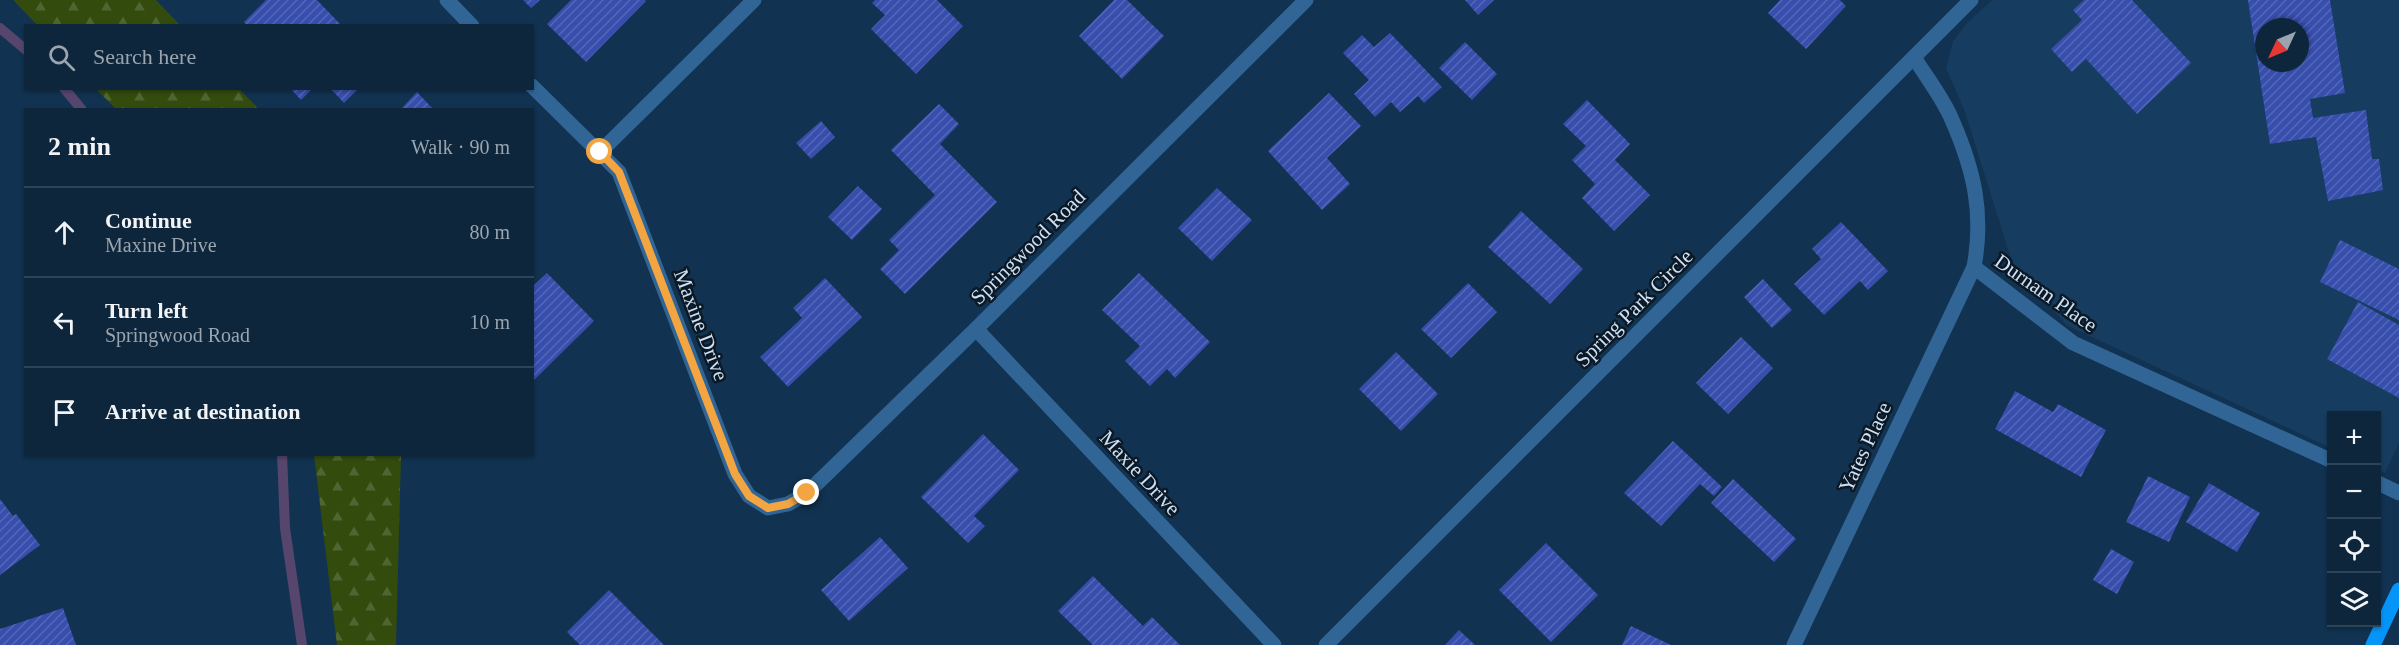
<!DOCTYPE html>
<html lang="en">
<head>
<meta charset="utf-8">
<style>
  body { margin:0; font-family:Georgia,serif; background:#1b3247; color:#f1f3f6 }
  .controls { position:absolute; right:18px; bottom:18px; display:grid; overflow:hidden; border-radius:0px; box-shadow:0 2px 4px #0004 }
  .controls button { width:54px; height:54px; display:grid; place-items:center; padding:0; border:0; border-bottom:2px solid #2d4356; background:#0d263c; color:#f1f3f6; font:30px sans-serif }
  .compass { position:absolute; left:2255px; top:18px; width:54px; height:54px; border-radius:50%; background:#0d263c; box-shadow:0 2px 4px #0004; rotate:226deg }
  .stop { position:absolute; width:18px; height:18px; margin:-14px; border:4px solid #f2a541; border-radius:50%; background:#fff }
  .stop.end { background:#f2a541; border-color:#fff; box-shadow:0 2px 6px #0008 }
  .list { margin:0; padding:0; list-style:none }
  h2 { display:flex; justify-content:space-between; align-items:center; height:78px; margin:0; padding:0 24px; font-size:26px }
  h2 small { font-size:20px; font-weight:400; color:#9aa5af }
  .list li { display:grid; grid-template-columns:39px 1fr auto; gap:18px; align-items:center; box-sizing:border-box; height:90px; padding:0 24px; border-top:2px solid #2d4356 }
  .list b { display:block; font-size:22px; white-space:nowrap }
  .list p { margin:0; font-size:20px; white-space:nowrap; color:#9aa5af }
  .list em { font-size:20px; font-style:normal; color:#9aa5af }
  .icon { flex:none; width:33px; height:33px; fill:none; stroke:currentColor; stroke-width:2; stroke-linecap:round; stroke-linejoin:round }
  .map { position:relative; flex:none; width:2399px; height:645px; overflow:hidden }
  .search { position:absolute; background:#0d263c; box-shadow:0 2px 4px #0004; left:24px; top:24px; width:510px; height:66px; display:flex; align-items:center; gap:15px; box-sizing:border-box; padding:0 21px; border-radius:0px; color:#9aa5af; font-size:22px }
  .panel { position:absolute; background:#0d263c; box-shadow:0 2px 4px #0004; left:24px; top:108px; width:510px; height:348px; border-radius:0px }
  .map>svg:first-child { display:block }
  .built { fill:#163c5f; fill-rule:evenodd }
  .forest { fill:url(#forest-firs) }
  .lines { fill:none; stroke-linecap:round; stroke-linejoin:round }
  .stream { stroke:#56466e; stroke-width:10 }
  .building { fill:url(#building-hatch); fill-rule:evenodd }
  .minor { stroke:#316595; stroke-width:15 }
  .major { stroke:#0595f9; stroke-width:15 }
  .route { stroke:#f2a541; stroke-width:8 }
  .labels { text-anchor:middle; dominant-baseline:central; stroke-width:5; stroke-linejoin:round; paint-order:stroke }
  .street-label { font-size:21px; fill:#cee0f3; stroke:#0b1926 }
</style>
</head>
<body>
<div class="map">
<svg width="2399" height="645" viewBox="0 0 2399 645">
  <defs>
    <pattern id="forest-firs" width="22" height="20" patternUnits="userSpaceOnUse" patternTransform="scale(1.5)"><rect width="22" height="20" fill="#334c0e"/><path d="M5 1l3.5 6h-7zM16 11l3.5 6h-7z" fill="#4f6632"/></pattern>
    <pattern id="building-hatch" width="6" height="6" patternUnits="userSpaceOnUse" patternTransform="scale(1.5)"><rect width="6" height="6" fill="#374eac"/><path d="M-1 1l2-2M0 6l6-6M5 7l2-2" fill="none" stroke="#5367b8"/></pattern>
  </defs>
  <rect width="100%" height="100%" fill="#113250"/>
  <path class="built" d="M1992 0H2399V443L2385 473 2377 469 2376 416H2332L2331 448 2066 325 2012 262 1965 112 1946 68 1953 41 1967 23ZM2264 27H2300V63H2264Z"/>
  <g class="forest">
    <path d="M13 0H156L180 25H37Z"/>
    <path d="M96 89H239L259 109H116Z"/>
    <path d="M314 455H401L396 645H337Z"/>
  </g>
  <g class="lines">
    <g class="stream">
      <path d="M0 28 26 50"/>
      <path d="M64 88 82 110"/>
      <path d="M282 454 285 528 302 645"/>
    </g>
  </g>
  <g class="building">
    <path d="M266 0H317L342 26H247L244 22Z"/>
    <path d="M523 0H540L531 8Z"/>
    <path d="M571 0H645L646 1 586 62 547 24Z"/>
    <path d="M875 0H937L963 26 916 74 871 29 885 15 872 3Z"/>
    <path d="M1114 0H1127L1164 36 1122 79 1079 36Z"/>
    <path d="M1465 0H1494L1478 15Z"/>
    <path d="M1780 0H1840L1846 6 1806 49 1768 13Z"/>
    <path d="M2084 0H2132L2191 63 2137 114 2086 59 2072 72 2051 49 2082 20 2073 10Z"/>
    <path d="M2248 0H2330L2345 93 2310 99 2313 118 2366 110 2372 159H2379L2383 190 2328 201 2316 137 2270 144ZM2264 27H2300V63H2264Z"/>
    <path d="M1390 33 1442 87 1424 103 1418 96 1400 112 1391 102 1375 117 1354 94 1369 80 1343 53 1362 35 1374 47Z"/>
    <path d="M1465 42 1497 74 1472 100 1439 68Z"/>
    <path d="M290 88H313L301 100Z"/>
    <path d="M330 88H359L344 103Z"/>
    <path d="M417 92 434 110H400Z"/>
    <path d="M1329 93 1361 126 1327 158 1350 184 1322 210 1268 151Z"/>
    <path d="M1587 100 1630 144 1615 160 1650 195 1614 231 1582 198 1595 184 1572 160 1586 146 1563 124Z"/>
    <path d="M939 104 959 124 940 144 997 202 905 294 880 269 899 250 889 240 935 195 891 150Z"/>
    <path d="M821 121 835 137 811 159 796 143Z"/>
    <path d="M858 186 882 209 852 240 828 217Z"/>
    <path d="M1217 188 1252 220 1212 261 1178 228Z"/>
    <path d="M1521 211 1583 269 1550 304 1488 247Z"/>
    <path d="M1841 222 1888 271 1868 290 1860 281 1824 315 1794 284 1821 259 1812 249Z"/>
    <path d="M2340 240 2399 269V320L2320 282Z"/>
    <path d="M547 273 594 321 532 382V287Z"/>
    <path d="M1139 273 1210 342 1175 378 1167 369 1150 386 1125 361 1140 346 1102 310Z"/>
    <path d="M825 278 862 317 788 387 760 357 802 318 793 308Z"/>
    <path d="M1763 279 1792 310 1772 328 1744 297Z"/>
    <path d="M1468 283 1497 312 1451 358 1421 329Z"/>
    <path d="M2358 302 2399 325V398L2327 359Z"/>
    <path d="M1741 337 1773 368 1728 414 1696 383Z"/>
    <path d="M1396 352 1438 394 1401 431 1359 389Z"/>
    <path d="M2015 391 2053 412 2058 404 2106 430 2081 477 1995 429Z"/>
    <path d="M983 434 1019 470 974 516 985 526 968 543 921 497Z"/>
    <path d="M1673 441 1722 487 1714 496 1700 484 1661 526 1624 493Z"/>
    <path d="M2148 476 2190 497 2169 542 2126 522Z"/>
    <path d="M1733 479 1796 539 1774 562 1711 503Z"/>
    <path d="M2209 483 2260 513 2237 552 2186 522Z"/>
    <path d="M0 499 13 516 16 514 40 545 0 575Z"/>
    <path d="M880 537 908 568 849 621 821 590Z"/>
    <path d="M1546 543 1598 595 1551 642 1499 590Z"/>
    <path d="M2111 549 2134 562 2117 594 2093 580Z"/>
    <path d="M1093 576 1143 626 1152 617 1180 645H1093L1058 611Z"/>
    <path d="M609 590 664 645H580L567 632Z"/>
    <path d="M63 608 76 645H0V629Z"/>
    <path d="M1631 626 1671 645H1622Z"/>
    <path d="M1459 630 1475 645H1445Z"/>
  </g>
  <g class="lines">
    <g class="minor">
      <path d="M447 0 472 26"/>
      <path d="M532 86 619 172 735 474 749 496 768 508 788 504 807 493 976 329 1306 0"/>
      <path d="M600 152 754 0"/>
      <path d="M1974 267 2073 343 2332 461"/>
      <path d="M976 329 1274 645"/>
      <path d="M2376 482 2399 493"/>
      <path d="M1326 645 1971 0"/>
      <path d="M1794 645 1974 267C1984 213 1974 170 1952 120 1943 98 1926 77 1914 57"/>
    </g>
    <path class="major" d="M2373 645 2399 590"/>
  </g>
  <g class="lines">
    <path class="route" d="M600 152 619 172 735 474 749 496 768 508 788 504 807 493"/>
  </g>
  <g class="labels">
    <g class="street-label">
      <text transform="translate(1028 247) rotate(-45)">Springwood Road</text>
      <text transform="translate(2046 293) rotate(35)">Durnam Place</text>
      <text transform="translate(1634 308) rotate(-45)">Spring Park Circle</text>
      <text transform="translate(701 325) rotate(69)">Maxine Drive</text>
      <text transform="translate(1865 447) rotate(-65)">Yates Place</text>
      <text transform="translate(1140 473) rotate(47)">Maxie Drive</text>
    </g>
  </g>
</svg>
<div class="controls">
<button>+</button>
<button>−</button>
<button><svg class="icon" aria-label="locate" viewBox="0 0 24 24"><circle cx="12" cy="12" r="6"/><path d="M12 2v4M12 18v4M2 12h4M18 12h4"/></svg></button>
<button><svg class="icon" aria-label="layers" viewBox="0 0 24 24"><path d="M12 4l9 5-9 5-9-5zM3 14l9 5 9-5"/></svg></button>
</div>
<svg class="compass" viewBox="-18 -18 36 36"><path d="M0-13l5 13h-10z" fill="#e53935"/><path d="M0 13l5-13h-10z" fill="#9aa5af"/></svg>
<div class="stop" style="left:600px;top:152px"></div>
<div class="stop end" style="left:807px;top:493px"></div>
<div class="search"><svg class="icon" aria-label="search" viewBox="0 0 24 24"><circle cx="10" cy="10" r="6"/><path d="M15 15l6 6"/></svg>Search here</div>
<section class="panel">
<h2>2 min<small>Walk · 90 m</small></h2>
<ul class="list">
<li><svg class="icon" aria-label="ahead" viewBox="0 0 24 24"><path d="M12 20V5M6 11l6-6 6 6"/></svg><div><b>Continue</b><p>Maxine Drive</p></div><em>80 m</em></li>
<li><svg class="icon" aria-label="left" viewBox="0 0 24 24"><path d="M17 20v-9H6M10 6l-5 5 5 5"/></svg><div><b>Turn left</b><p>Springwood Road</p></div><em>10 m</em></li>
<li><svg class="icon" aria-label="arrive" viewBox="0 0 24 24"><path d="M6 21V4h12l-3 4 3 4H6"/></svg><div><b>Arrive at destination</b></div></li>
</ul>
</section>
</div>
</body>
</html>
